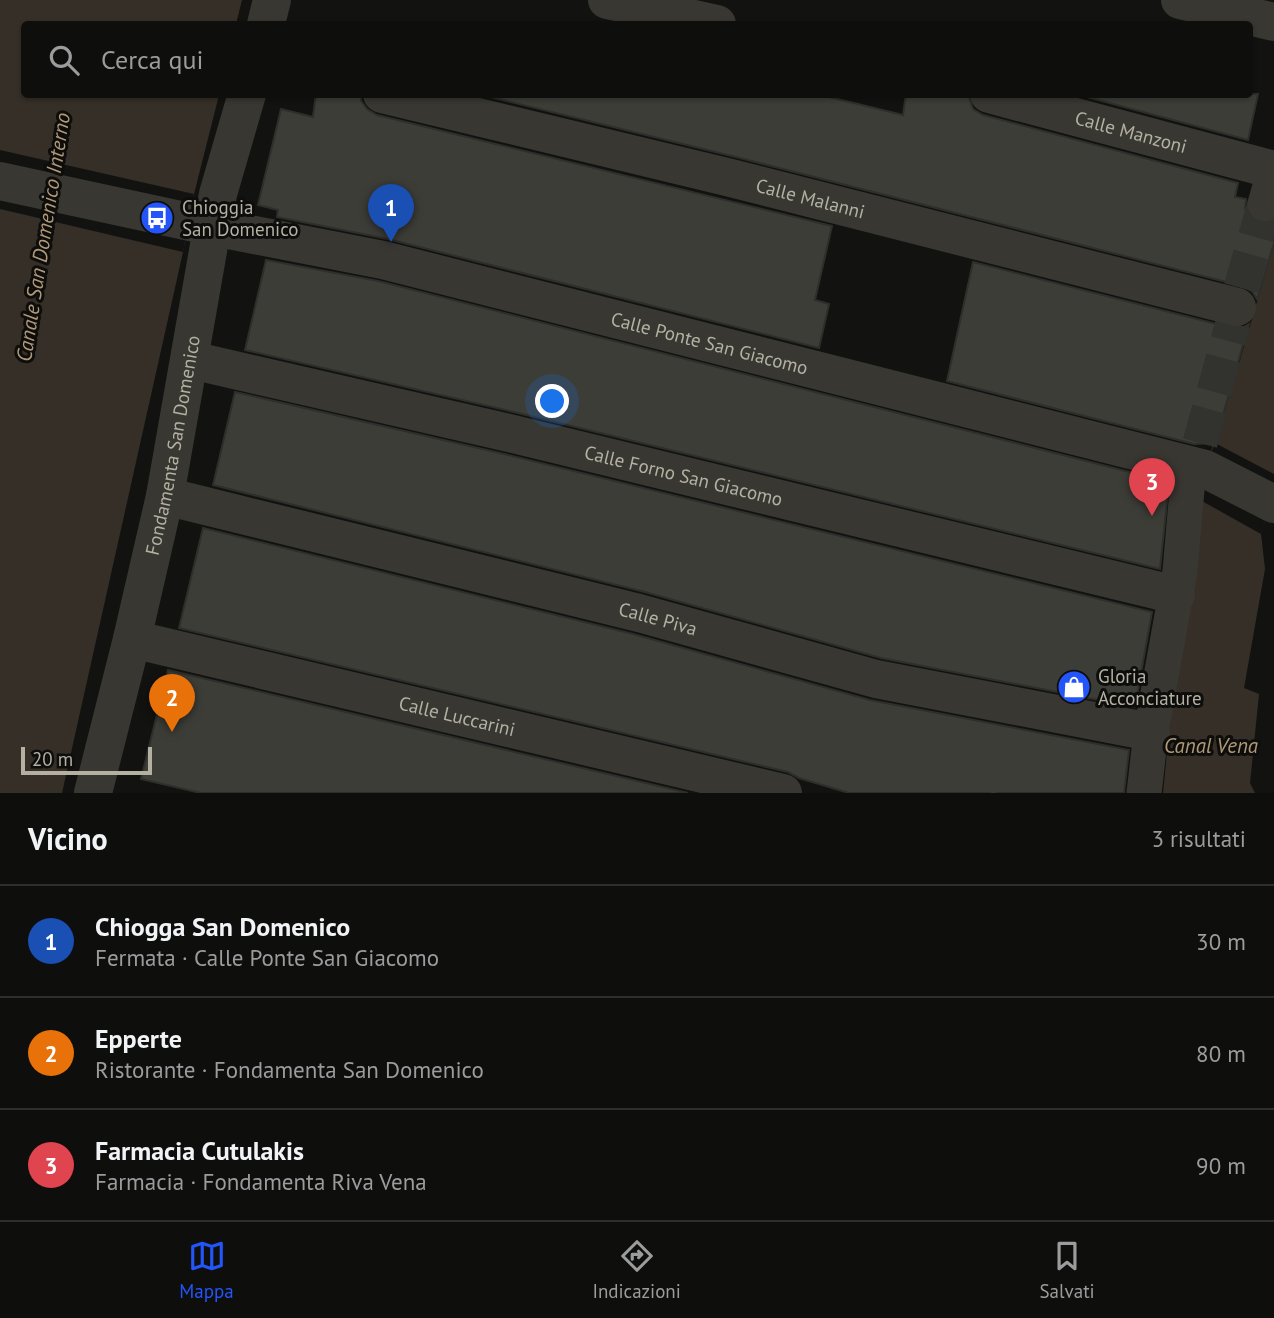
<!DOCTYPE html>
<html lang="it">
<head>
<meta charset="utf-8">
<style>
  body { margin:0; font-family:"PT Sans",sans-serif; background:#1c1c1b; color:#f1f3f6 }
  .scale { position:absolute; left:21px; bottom:18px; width:131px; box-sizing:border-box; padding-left:7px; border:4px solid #b4b0a2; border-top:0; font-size:19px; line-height:24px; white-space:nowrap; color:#b4b0a2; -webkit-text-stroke:5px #0d0d0c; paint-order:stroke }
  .you { position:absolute; left:553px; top:402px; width:24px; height:24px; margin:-18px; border:5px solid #fff; border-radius:50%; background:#1a73e8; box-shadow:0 0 0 10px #1a73e833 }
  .badge { display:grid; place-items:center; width:46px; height:46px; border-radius:50%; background:#2455f8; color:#fff; font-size:23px; font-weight:700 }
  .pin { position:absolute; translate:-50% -58px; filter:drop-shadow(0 2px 4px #0008) }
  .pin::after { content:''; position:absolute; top:37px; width:24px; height:21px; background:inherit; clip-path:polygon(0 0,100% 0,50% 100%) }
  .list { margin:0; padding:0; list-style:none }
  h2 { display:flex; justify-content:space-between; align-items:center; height:91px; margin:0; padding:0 28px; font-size:30px }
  h2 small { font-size:23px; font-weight:400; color:#9b9c9d }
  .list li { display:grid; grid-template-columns:46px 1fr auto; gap:21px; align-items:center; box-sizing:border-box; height:112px; padding:0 28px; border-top:2px solid #2e2e2e }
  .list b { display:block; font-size:26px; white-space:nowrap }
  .list p { margin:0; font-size:23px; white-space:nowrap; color:#9b9c9d }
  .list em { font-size:23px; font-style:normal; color:#9b9c9d }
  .icon { flex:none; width:38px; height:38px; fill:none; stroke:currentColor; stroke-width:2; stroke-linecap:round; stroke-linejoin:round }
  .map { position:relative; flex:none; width:1274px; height:793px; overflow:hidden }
  .search { position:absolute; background:#0e0e0d; box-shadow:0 2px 5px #0004; left:21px; right:21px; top:21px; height:77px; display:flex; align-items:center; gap:18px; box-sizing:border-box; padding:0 24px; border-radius:7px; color:#9b9c9d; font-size:26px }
  .sheet { height:427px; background:#0e0e0d }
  nav { display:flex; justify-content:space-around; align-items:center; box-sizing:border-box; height:98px; border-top:2px solid #2e2e2e; background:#0e0e0d; font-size:19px; color:#9b9c9d }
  nav a { display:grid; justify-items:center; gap:4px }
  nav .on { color:#2455f8 }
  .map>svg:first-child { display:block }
  .water { fill:#362f27 }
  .pier { fill:#121311 }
  .building { fill:#3d3d38; stroke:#2e2f2b; stroke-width:2 }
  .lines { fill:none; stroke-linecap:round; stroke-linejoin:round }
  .pedestrian-tunnel { stroke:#32322e; stroke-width:35; stroke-dasharray:35 18; stroke-linecap:butt }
  .path { stroke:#3f3d38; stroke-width:4.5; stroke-dasharray:3.5 5; stroke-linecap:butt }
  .pedestrian { stroke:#383732; stroke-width:35 }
  .minor { stroke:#383732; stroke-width:38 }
  .tertiary { stroke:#383732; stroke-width:38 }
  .labels { text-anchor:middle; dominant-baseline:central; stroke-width:6; stroke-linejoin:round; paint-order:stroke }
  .street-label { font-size:19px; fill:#b4b0a2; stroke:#0d0d0c }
  .poi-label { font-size:19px; fill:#b4b0a2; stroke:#0d0d0c; text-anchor:start }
  .water-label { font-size:21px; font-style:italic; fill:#b19877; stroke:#0d0d0c }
</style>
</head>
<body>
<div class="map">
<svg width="1274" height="793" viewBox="0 0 1274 793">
  <rect width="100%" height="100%" fill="#121311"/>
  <g class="water">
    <path d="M0 0H242L236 24H24V94L219 95 194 194 183 252 62 793H0Z"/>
    <path d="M1274 243V494L1261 534 1265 569 1244 688 1259 694 1250 783 1255 793H1163L1174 682 1205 469 1234 381Z"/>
  </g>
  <g class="pier">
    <path d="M0 150 194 194 183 252 0 209Z"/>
    <path d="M1215 443 1274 474V494L1261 534 1193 496Z"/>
  </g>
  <g class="building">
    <path d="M316 94H361V101L367 109 377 115 832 226 815 300 829 304 819 348 388 239 277 217 278 210 258 205 281 109 313 117Z"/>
    <path d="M478 94H817L903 115 906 94H968L973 109 983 115 1238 183 1235 197 1246 199 1245 208 1250 218 1260 223 1274 221V243L1257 299 1252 291 1242 286 736 157Z"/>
    <path d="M1076 94H1258L1248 140Z"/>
    <path d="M266 260 378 281 1169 482 1160 569 514 412 245 350Z"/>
    <path d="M973 262 1232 328H1242L1249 324 1215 443 1194 444 947 381Z"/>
    <path d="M235 392 504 454 1152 612 1135 707 881 658 645 592 213 485Z"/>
    <path d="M203 528 633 634 870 700 1129 750 1124 793H849L799 778 788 772 179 628Z"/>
    <path d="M168 670 688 793H201L141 779Z"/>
  </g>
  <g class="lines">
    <g class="pedestrian-tunnel">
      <path d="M1241 288 1265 204"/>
      <path d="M1200 443 1233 323"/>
    </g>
    <g class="path">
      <path d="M485 534 499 474"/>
      <path d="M993 793 1004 746"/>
    </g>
    <g class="pedestrian">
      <path d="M1265 204 1274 172"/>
      <path d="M1144 793 1151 732 1180 571 1187 490"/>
    </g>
    <g class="minor">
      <path d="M607 0 717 24"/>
      <path d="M1180 0 1274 22"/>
      <path d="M266 24 272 0"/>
      <path id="s1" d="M382 94 731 178 1237 307"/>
      <path id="s2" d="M989 94 1274 170"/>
      <path id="s3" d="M191 360 509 433 1176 595"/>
      <path id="s4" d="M165 496 639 613 876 679 1151 732"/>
      <path id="s5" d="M132 639 783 793"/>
      <path id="s6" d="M93 793 132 639 165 496 218 194 247 94"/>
    </g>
    <path class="tertiary" id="s7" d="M0 181 213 227 383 260 1205 469 1274 504"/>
  </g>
  <defs>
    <symbol id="bus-disc" viewBox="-11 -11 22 22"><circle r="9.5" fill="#2455f8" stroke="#0d0d0c"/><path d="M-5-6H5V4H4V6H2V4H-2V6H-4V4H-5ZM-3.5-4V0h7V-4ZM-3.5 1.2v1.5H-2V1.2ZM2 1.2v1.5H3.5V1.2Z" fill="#fff"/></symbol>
    <symbol id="shop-disc" viewBox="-11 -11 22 22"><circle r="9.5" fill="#2455f8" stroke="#0d0d0c"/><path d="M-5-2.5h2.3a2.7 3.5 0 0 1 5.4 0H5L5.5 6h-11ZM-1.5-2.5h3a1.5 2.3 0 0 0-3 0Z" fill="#fff"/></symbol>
  </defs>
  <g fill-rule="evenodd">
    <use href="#bus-disc" x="138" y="199" width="38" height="38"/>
    <use href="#shop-disc" x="1055" y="668" width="38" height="38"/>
  </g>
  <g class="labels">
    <g class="street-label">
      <text stroke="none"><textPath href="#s2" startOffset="147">Calle Manzoni</textPath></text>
      <text stroke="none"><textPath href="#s1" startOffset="441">Calle Malanni</textPath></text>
      <text stroke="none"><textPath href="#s7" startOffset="728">Calle Ponte San Giacomo</textPath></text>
      <text stroke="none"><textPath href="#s6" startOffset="357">Fondamenta San Domenico</textPath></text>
      <text stroke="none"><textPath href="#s3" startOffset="506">Calle Forno San Giacomo</textPath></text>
      <text stroke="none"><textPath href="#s4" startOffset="508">Calle Piva</textPath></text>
      <text stroke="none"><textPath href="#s5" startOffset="334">Calle Luccarini</textPath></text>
    </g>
    <g class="poi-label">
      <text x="182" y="207">Chioggia<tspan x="182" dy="22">San Domenico</tspan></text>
      <text x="1098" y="676">Gloria<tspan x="1098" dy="22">Acconciature</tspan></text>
    </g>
    <g class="water-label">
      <text transform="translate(43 237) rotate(-81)">Canale San Domenico Interno</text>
      <text x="1211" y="745">Canal Vena</text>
    </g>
  </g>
</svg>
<div class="scale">20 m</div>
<div class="you"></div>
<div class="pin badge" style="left:391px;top:242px;background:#1a4fb4">1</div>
<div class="pin badge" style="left:172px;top:732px;background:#e8710a">2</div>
<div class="pin badge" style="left:1152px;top:516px;background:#e0444e">3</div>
<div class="search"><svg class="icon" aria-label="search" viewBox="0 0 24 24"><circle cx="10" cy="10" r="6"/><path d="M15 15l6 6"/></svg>Cerca qui</div>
</div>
<section class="sheet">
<h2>Vicino<small>3 risultati</small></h2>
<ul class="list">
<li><span class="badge" style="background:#1a4fb4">1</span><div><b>Chiogga San Domenico</b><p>Fermata · Calle Ponte San Giacomo</p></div><em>30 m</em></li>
<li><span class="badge" style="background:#e8710a">2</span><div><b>Epperte</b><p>Ristorante · Fondamenta San Domenico</p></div><em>80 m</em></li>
<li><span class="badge" style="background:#e0444e">3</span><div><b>Farmacia Cutulakis</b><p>Farmacia · Fondamenta Riva Vena</p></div><em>90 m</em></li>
</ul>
</section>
<nav>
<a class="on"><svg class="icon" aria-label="map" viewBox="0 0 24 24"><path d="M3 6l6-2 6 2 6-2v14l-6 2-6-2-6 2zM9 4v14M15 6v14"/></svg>Mappa</a>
<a><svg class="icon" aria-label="directions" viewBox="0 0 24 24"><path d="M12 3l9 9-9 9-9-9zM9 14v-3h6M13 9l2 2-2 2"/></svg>Indicazioni</a>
<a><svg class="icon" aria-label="saved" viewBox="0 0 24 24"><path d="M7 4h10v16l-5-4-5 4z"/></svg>Salvati</a>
</nav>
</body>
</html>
